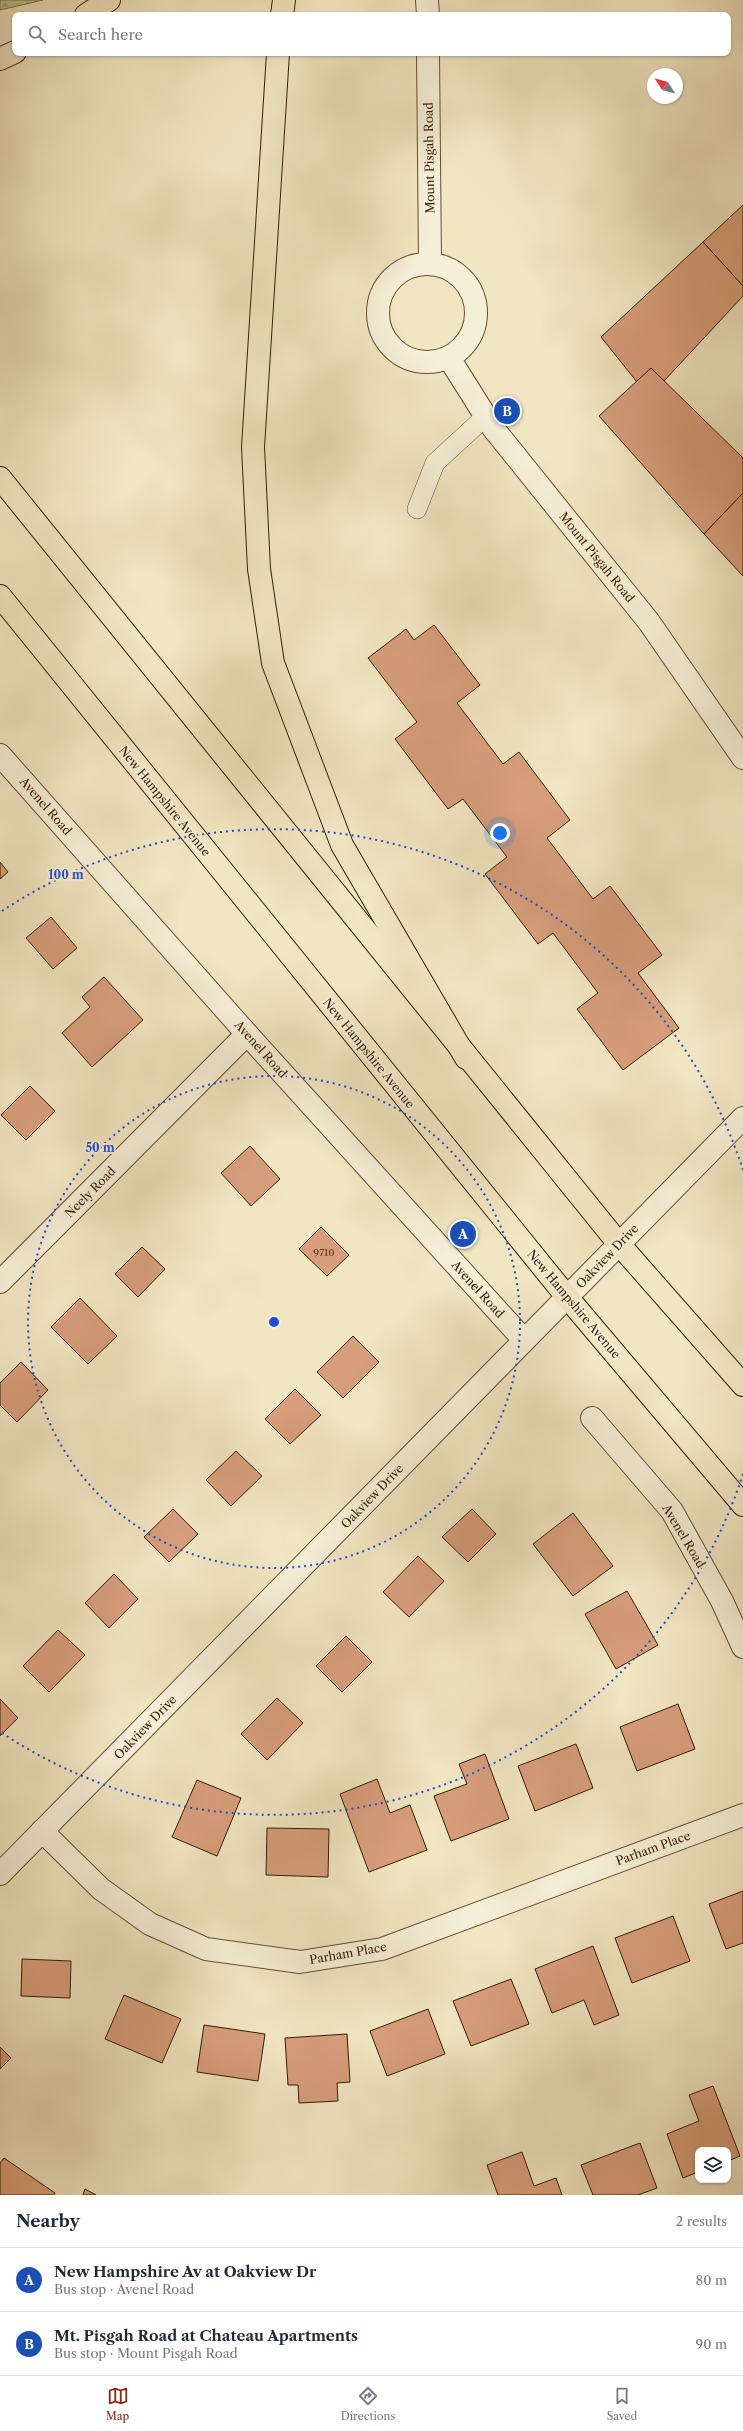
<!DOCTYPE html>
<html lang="en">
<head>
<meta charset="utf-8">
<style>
  body { margin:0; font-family:"Libre Caslon Text",serif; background:#f6f6f7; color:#1f2937 }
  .controls { position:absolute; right:12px; bottom:12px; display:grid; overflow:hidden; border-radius:8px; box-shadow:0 1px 3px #0004 }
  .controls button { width:36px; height:36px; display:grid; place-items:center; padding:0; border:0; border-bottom:1px solid #e0e1e3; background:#fff; color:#1f2937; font:20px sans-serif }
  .compass { position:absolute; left:647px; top:68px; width:36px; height:36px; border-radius:50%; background:#fff; box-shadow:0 1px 3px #0004; rotate:306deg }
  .you { position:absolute; left:500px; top:833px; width:14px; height:14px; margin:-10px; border:3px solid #fff; border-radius:50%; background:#1a73e8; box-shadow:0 0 0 6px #1a73e833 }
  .badge { display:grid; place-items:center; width:26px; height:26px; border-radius:50%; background:#8f2418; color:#fff; font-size:13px; font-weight:700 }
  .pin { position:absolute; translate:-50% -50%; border:2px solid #fff; box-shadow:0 1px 4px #0006 }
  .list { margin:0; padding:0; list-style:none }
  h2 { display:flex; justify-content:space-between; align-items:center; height:52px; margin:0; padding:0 16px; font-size:17px }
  h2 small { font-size:13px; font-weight:400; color:#747a83 }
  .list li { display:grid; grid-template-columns:26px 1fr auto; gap:12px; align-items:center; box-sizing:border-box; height:64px; padding:0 16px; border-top:1px solid #e0e1e3 }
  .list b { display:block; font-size:15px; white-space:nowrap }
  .list p { margin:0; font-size:13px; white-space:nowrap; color:#747a83 }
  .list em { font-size:13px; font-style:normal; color:#747a83 }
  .icon { flex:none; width:22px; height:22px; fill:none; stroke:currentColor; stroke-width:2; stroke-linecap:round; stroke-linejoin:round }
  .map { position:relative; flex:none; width:743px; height:2195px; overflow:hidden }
  .search { position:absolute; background:#fff; box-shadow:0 1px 3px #0004; left:12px; right:12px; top:12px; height:44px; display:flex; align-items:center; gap:10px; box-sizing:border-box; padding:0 14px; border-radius:8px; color:#747a83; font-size:15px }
  .sheet { height:180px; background:#fff }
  nav { display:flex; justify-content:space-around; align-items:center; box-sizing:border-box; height:56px; border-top:1px solid #e0e1e3; background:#fff; font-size:11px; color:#747a83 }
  nav a { display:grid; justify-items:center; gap:2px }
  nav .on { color:#8f2418 }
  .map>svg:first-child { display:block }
  .forest { fill:url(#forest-firs); stroke:#7a7049 }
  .building { fill:#d79e7b; stroke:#361c02 }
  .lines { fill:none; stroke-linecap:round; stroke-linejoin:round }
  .lane-casing { stroke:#654e32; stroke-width:20 }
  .street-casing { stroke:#654e32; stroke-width:24 }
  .primary-casing { stroke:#361c02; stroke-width:24 }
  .highway-casing { stroke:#361c02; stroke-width:24 }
  .lane { stroke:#f6efd7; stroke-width:19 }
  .street { stroke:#f6efd7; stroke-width:22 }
  .primary { stroke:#f1e6c2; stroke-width:22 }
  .highway { stroke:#f1e6c2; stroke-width:22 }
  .ring { fill:none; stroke:#1d4ed8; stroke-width:2; stroke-dasharray:2 4 }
  .labels { text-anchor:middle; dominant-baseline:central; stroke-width:4; stroke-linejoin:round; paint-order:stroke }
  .number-label { font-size:10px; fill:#5e3c20 }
  .street-label { font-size:12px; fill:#361c02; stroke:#f6efd7 }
  .centre { fill:#1d4ed8; stroke:#f6efd7; stroke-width:2 }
  .ring-label { font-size:12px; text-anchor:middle; font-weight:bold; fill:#1d4ed8; stroke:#f6efd7; stroke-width:4; stroke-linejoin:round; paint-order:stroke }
</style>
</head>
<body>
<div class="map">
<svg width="743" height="2195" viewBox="0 0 743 2195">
  <defs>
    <pattern id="forest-firs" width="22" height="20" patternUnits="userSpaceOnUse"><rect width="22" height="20" fill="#bec490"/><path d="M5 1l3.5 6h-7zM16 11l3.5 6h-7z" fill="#a4a87b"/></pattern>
  </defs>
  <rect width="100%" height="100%" fill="#f1e6c2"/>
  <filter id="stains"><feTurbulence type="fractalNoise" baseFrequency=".005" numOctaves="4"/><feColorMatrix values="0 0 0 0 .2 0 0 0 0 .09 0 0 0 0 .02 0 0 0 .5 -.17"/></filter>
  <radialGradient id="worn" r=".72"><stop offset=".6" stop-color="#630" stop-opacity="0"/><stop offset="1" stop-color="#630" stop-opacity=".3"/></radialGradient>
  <path class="forest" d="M0 0H43L0 10Z"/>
  <g class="building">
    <path d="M743 205V286L703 242Z"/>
    <path d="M703 242 743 286V296L664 381 651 368 637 382 601 337Z"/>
    <path d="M651 368 743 458V493L704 534 599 416Z"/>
    <path d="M743 493V576L704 534Z"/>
    <path d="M434 625 480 685 457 703 503 764 519 752 570 820 547 838 593 899 610 886 662 955 638 973 679 1028 623 1070 577 1009 598 993 553 933 538 944 485 874 507 857 463 799 448 809 395 739 417 722 368 658 406 629 414 640Z"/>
    <path d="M0 862 8 872 0 879Z"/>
    <path d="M51 917 77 948 53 969 26 938Z"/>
    <path d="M104 977 143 1020 92 1067 62 1033 90 1007 82 997Z"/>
    <path d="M30 1086 55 1111 26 1140 1 1115Z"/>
    <path d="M250 1146 280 1179 251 1206 221 1173Z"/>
    <path d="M321 1227 349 1255 327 1276 299 1249Z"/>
    <path d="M142 1247 165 1269 138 1297 115 1274Z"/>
    <path d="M80 1298 117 1336 88 1364 51 1327Z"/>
    <path d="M353 1336 379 1362 343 1398 317 1372Z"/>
    <path d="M21 1362 48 1390 17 1422 0 1405V1383Z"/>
    <path d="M295 1389 321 1415 290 1444 265 1419Z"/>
    <path d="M236 1451 262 1476 231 1506 206 1480Z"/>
    <path d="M173 1509 198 1534 169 1562 144 1537Z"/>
    <path d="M472 1509 496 1534 468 1562 442 1537Z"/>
    <path d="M573 1513 613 1566 573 1596 533 1544Z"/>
    <path d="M418 1556 444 1581 409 1617 383 1592Z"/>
    <path d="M114 1574 138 1599 109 1628 85 1603Z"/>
    <path d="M627 1591 658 1645 616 1669 585 1614Z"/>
    <path d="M58 1630 85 1655 49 1692 23 1666Z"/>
    <path d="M346 1636 372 1662 342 1692 316 1666Z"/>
    <path d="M277 1698 303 1723 267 1760 241 1734Z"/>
    <path d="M0 1699 18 1718 0 1736Z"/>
    <path d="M678 1704 695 1749 637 1771 620 1727Z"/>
    <path d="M576 1744 593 1788 535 1811 518 1766Z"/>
    <path d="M485 1754 509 1819 451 1841 434 1796 467 1784 459 1764Z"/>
    <path d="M377 1779 390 1813 410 1805 427 1850 369 1872 340 1794Z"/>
    <path d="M197 1780 241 1798 217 1856 172 1837Z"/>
    <path d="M267 1828 329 1829 328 1877 266 1875Z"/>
    <path d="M743 1891V1943L726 1949 709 1904Z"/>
    <path d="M673 1916 690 1961 632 1983 615 1938Z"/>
    <path d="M593 1946 619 2015 594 2025 584 2000 552 2013 535 1969Z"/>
    <path d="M22 1959 71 1961 70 1998 21 1996Z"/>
    <path d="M511 1979 529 2024 471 2046 453 2001Z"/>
    <path d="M124 1995 181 2019 162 2063 105 2039Z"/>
    <path d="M428 2009 445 2054 387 2076 370 2031Z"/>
    <path d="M204 2025 265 2034 258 2081 197 2072Z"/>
    <path d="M347 2034 350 2082 337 2083 338 2101 299 2103 298 2085H288L285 2038Z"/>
    <path d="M0 2047 11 2058 0 2069Z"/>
    <path d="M713 2086 740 2156 728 2161V2150H698V2172L683 2178 667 2134 699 2121 689 2095Z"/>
    <path d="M640 2143 657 2188 638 2195H593L581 2165Z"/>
    <path d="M522 2152 534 2186 556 2178 562 2195H498L487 2165Z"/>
    <path d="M4 2158 55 2193 54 2195H0V2163Z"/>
    <path d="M85 2189 96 2195H83Z"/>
  </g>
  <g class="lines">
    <defs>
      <path id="lane" d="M417 509 435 463 485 417"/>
      <g id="street">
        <path d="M427 0 428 15"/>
        <path d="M428 53 430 264"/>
        <circle cx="427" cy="313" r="49"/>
        <path d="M449 358 493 428 649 622 743 758"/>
        <path d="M0 755 247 1034 524 1340"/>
        <path d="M0 1282 247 1034"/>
        <path d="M592 1418 672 1511 722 1601 743 1647"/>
        <path d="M42 1831 101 1889 150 1924 206 1949 300 1962 382 1949 743 1815"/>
        <path d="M0 1874 743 1118"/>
      </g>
      <g id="primary">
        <path d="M0 478 619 1244 743 1385"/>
        <path d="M0 596 567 1297 743 1505"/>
      </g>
      <g id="highway">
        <path d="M86 15 109 0"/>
        <path d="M282 15 284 0"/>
        <path d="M278 53 253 447 259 569 273 663 342 845 466 1058"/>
        <path d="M0 59 15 52"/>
      </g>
    </defs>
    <use href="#lane" class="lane-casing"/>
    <use href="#street" class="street-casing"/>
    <use href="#primary" class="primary-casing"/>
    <use href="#highway" class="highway-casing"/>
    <use href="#lane" class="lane"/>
    <use href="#street" class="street"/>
    <use href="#primary" class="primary"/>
    <use href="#highway" class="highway"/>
  </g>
  <g class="ring">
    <circle cx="274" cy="1322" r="246"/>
    <path d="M743 1474A493 493 0 0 1 2 1733M2 911A493 493 0 0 1 743 1170"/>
  </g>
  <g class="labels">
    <g class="number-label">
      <text x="324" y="1252">9710</text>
    </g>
    <g class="street-label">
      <text transform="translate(429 158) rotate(-91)">Mount Pisgah Road</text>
      <text transform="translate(597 557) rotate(51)">Mount Pisgah Road</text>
      <text transform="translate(165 801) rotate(51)">New Hampshire Avenue</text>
      <text transform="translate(46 806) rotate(49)">Avenel Road</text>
      <text transform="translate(261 1049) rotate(48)">Avenel Road</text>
      <text transform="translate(369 1053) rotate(51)">New Hampshire Avenue</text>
      <text transform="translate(90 1192) rotate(-45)">Neely Road</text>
      <text transform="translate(607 1256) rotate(-46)">Oakview Drive</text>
      <text transform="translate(478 1289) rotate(48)">Avenel Road</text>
      <text transform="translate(574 1304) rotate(50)">New Hampshire Avenue</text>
      <text transform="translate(372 1496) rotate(-46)">Oakview Drive</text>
      <text transform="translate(684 1536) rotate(59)">Avenel Road</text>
      <text transform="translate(145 1727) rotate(-46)">Oakview Drive</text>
      <text transform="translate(653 1848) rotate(-20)">Parham Place</text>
      <text transform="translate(348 1953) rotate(-10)">Parham Place</text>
    </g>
  </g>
  <circle cx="274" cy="1322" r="6" class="centre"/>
  <g class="ring-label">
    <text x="66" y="879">100 m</text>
    <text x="100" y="1152">50 m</text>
  </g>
  <rect width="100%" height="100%" filter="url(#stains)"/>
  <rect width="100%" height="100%" fill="url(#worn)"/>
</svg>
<div class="controls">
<button><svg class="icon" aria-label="layers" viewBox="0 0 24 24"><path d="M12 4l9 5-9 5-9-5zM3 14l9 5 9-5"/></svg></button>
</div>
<svg class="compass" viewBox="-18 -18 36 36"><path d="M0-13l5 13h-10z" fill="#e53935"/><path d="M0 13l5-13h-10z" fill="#747a83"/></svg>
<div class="you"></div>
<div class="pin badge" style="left:463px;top:1234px;background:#1a4fb4">A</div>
<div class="pin badge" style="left:507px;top:411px;background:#1a4fb4">B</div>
<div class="search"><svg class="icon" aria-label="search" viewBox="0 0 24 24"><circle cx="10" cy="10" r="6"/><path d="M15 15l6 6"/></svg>Search here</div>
</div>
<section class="sheet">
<h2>Nearby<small>2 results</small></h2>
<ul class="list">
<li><span class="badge" style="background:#1a4fb4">A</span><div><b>New Hampshire Av at Oakview Dr</b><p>Bus stop · Avenel Road</p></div><em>80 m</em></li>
<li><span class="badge" style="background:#1a4fb4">B</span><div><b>Mt. Pisgah Road at Chateau Apartments</b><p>Bus stop · Mount Pisgah Road</p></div><em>90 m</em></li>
</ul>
</section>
<nav>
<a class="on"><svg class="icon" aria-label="map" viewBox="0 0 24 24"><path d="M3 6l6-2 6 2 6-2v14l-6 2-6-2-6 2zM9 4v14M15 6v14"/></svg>Map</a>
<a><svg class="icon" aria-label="directions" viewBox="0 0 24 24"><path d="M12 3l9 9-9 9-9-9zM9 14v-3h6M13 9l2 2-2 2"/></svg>Directions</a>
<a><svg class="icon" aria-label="saved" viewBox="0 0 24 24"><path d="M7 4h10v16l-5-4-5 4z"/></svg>Saved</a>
</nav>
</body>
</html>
